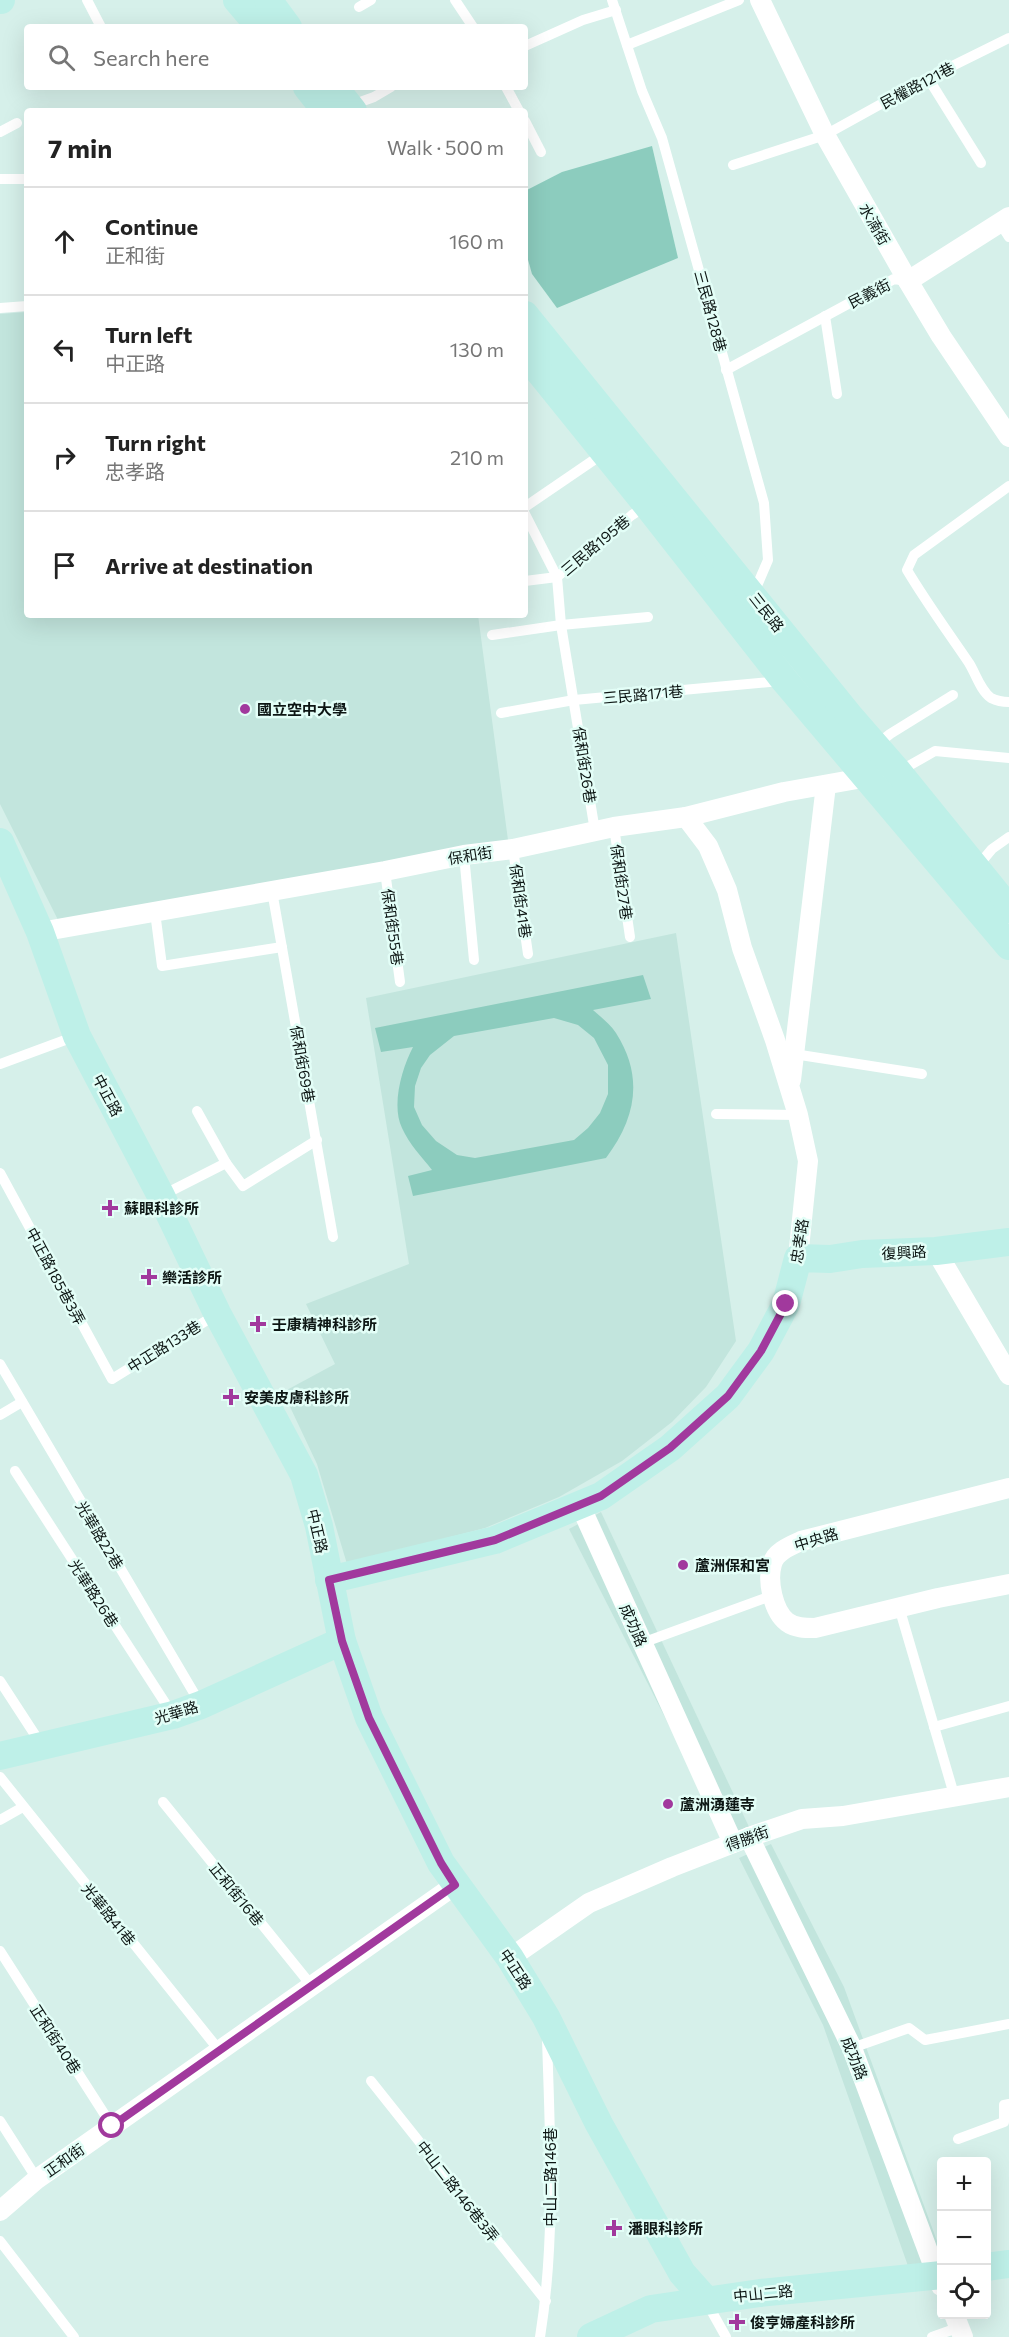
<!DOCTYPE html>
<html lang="en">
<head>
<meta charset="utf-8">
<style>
  body { margin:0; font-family:Commissioner,"Noto Sans TC",sans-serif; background:#f2f2f2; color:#222 }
  .controls { position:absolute; right:18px; bottom:18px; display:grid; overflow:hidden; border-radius:6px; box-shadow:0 6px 24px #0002 }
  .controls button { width:54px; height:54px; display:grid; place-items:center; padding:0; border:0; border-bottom:2px solid #e0e0e0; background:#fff; color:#222; font:30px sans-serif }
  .stop { position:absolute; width:18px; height:18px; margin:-14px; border:4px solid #a1399d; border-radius:50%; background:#fff }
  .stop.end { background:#a1399d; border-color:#fff; box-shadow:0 2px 6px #0008 }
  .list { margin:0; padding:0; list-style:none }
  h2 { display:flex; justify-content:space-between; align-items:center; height:78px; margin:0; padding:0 24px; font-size:26px }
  h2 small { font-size:20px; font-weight:400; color:#767676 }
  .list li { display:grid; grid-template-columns:39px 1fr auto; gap:18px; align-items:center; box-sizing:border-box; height:108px; padding:0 24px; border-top:2px solid #e0e0e0 }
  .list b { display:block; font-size:22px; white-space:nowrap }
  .list p { margin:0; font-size:20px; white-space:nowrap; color:#767676 }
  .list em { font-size:20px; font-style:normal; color:#767676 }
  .icon { flex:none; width:33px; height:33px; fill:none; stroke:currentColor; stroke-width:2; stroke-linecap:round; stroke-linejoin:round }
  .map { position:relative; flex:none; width:1009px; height:2337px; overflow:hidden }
  .search { position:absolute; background:#fff; box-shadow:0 6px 24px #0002; left:24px; top:24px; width:504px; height:66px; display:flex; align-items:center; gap:15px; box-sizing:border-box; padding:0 21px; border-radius:6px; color:#767676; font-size:22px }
  .panel { position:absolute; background:#fff; box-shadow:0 6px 24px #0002; left:24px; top:108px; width:504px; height:510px; border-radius:6px }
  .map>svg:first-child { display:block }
  .built { fill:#c2e5dd }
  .green { fill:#8cccbe; fill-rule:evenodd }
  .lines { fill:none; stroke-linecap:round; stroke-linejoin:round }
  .lane { stroke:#fff; stroke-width:10 }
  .street { stroke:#fff; stroke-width:20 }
  .secondary { stroke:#bef0e8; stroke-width:28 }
  .route { stroke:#a1399d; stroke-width:8 }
  .poi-dot { fill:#a1399d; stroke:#e3fef7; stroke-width:2 }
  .labels { text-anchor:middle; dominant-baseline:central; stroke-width:5; stroke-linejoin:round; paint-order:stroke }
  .street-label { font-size:15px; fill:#0d1614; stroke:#e3fef7 }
  .poi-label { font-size:15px; font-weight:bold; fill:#0d1614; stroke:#e3fef7; text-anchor:start }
</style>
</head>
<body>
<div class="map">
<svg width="1009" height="2337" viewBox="0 0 1009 2337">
  <rect width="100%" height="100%" fill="#d6f0ea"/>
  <g class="built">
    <path d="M27 312V615H478L508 840 60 924 0 804V314Z"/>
    <path d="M676 933 736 1341 706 1387 672 1422 622 1461 559 1497 485 1528 347 1564 317 1464 283 1392 335 1364 306 1304 409 1264 366 998Z"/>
    <path d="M601 1512 750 1829 728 1841 569 1529Z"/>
    <path d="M771 1844 844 1987 941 2252V2262L908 2266 823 2025 739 1858Z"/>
  </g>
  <g class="green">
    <path d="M652 146 678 258 557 308 532 274 525 249V191L562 172Z"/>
    <path d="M643 975 651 999 593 1010C601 1017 610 1024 616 1033 644 1077 636 1118 606 1158L413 1196 408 1176 432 1170C422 1157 409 1144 402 1128 391 1105 402 1068 413 1047L381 1052 375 1028ZM554 1018 578 1025 594 1038 608 1065V1094L600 1113 588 1128 574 1140 475 1158 457 1155 436 1141 422 1125 414 1107 415 1086 421 1068 430 1055 454 1036Z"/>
  </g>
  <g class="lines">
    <g class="lane">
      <path d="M87 0 101 27"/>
      <path d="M455 0 473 27"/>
      <path d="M612 0 642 91 662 138 764 503 768 560 753 595"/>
      <path d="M359 7 371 0"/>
      <path d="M627 45 739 0"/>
      <path d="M525 46 583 20 616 10"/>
      <path d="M928 78 981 163"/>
      <path d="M506 87 519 111"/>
      <path d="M352 105 374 97 391 87"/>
      <path d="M525 121 541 152"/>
      <path d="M0 132 17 123"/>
      <path d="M733 165 825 135 928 78 1009 38"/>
      <path d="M0 179H27"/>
      <path d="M1000 223 1009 237"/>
      <path d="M0 308 27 306"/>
      <path d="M825 316 837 394"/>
      <path d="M726 370 894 279 907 281"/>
      <path d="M1009 486 914 555 907 570C926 602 948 632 969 663 976 674 980 690 991 698 997 701 1003 702 1009 702"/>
      <path d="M525 507 604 453"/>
      <path d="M525 514 557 577 525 581"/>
      <path d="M492 635 561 625 648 617"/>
      <path d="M501 713 574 700 780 681"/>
      <path d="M875 746 890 734 953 695"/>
      <path d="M898 772 935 751 1009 758"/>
      <path d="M614 827 630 937"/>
      <path d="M595 831 561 625 557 577 632 515 647 505"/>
      <path d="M513 849 528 954"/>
      <path d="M464 855 474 960"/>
      <path d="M977 867 992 849 1009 837"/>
      <path d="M385 871 400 982"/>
      <path d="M272 891 333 1237"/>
      <path d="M155 912 162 966 282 947"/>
      <path d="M794 1054 922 1074"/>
      <path d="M0 1064 76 1036"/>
      <path d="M197 1111 226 1163"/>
      <path d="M716 1114 798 1115"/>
      <path d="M0 1173 112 1379 217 1314"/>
      <path d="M161 1196 226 1163 243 1186 317 1140"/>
      <path d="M0 1364 201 1705"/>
      <path d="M0 1415 22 1402"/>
      <path d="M15 1471 171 1712"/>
      <path d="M899 1607 955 1798"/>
      <path d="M642 1643 771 1596"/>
      <path d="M0 1681 41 1744"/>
      <path d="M934 1727 1009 1706"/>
      <path d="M0 1777 219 2050"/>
      <path d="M163 1802 311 1985"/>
      <path d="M0 1820 23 1807"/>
      <path d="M0 1951 112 2126"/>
      <path d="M852 2048 909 2028 925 2040 1009 2024"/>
      <path d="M371 2081 546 2301"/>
      <path d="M0 2121 37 2179"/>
      <path d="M958 2139 1004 2122V2105L1009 2104"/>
      <path d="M0 2241 74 2337"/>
      <path d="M707 2303 726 2337"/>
      <path d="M540 2337C556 2238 550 2138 547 2038"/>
      <path d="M932 2337 960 2327"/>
    </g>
    <g class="street">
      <path d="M760 0 825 135 908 281 941 336 1009 437"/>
      <path d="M908 281 1009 217"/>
      <path d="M686 817 708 846 727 890 742 948 775 1040 798 1115 808 1161 798 1258"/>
      <path d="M40 932 385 871 464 855 513 849 614 827 686 817 784 792 874 776"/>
      <path d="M791 1080 826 785"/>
      <path d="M936 1251 1009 1375"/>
      <path d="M1009 1488 801 1541C790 1546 775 1552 772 1564 767 1581 773 1611 787 1622 795 1628 805 1628 815 1628L938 1598 1009 1584"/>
      <path d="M580 1505 733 1843"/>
      <path d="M749 1837 852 2048 941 2286"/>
      <path d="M510 1958 589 1903 672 1867 749 1837 802 1819 843 1816 1009 1787"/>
      <path d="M0 2211 37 2179 455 1885"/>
      <path d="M954 2314 963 2337"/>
    </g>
    <g class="secondary">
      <path d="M0 0H1"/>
      <path d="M237 0 260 27"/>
      <path d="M268 0 288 27"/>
      <path d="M307 87 326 111"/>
      <path d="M334 87 353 111"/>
      <path d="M525 315 851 718 898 772 1009 909"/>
      <path d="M525 354 647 505 785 681 1009 946"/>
      <path d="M0 842 40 932 77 1036 161 1196 217 1313 304 1475 319 1526 342 1641 369 1718 441 1863 510 1958 546 2017 599 2124 682 2273 706 2300"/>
      <path d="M329 1580 495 1540 601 1496 670 1448 728 1396 761 1351 786 1304 798 1258 830 1259 862 1254 936 1251 1009 1242"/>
      <path d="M0 1756 173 1715 201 1705 342 1641"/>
      <path d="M986 2267 1009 2264"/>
      <path d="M591 2337 651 2309 760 2293 942 2275"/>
    </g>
  </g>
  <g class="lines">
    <path class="route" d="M112 2126 455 1885 441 1863 369 1718 342 1641 329 1580 495 1540 601 1496 670 1448 728 1396 761 1351 786 1304"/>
  </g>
  <g class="poi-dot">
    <circle cx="245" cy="709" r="6"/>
    <path d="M107 1199h6v6h6v6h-6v6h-6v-6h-6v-6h6z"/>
    <path d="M146 1268h6v6h6v6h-6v6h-6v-6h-6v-6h6z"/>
    <path d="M255 1315h6v6h6v6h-6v6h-6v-6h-6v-6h6z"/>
    <path d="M228 1388h6v6h6v6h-6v6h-6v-6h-6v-6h6z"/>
    <circle cx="683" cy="1565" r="6"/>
    <circle cx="668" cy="1804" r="6"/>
    <path d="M611 2219h6v6h6v6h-6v6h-6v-6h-6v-6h6z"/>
    <path d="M734 2313h6v6h6v6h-6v6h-6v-6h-6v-6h6z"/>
  </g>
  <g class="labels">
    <g class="street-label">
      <text transform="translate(917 85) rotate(-28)">民權路121巷</text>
      <text transform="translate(875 224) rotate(60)">水湳街</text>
      <text transform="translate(869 293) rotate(-27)">民義街</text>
      <text transform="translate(711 311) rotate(75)">三民路128巷</text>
      <text transform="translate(595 545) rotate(-40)">三民路195巷</text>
      <text transform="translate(767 612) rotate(52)">三民路</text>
      <text transform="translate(643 694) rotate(-5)">三民路171巷</text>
      <text transform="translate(585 765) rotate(81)">保和街26巷</text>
      <text transform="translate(470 855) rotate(-9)">保和街</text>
      <text transform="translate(622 882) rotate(82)">保和街27巷</text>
      <text transform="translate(521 901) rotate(82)">保和街41巷</text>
      <text transform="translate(393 927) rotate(82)">保和街55巷</text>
      <text transform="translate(303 1064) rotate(80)">保和街69巷</text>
      <text transform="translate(108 1095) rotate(62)">中正路</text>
      <text transform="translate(799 1241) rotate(-81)">忠孝路</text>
      <text transform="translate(904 1252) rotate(-3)">復興路</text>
      <text transform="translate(56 1276) rotate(62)">中正路185巷3弄</text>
      <text transform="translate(164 1346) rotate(-32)">中正路133巷</text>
      <text transform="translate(318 1531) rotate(77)">中正路</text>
      <text transform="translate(100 1535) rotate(59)">光華路22巷</text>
      <text transform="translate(816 1539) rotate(-17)">中央路</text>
      <text transform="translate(94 1593) rotate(57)">光華路26巷</text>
      <text transform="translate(634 1625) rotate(66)">成功路</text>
      <text transform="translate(176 1712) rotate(-17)">光華路</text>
      <text transform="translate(747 1838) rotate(-20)">得勝街</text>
      <text transform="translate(237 1894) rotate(51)">正和街16巷</text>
      <text transform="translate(109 1914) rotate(51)">光華路41巷</text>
      <text transform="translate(516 1969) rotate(57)">中正路</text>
      <text transform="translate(56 2039) rotate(57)">正和街40巷</text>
      <text transform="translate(855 2058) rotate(68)">成功路</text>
      <text transform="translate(64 2160) rotate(-35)">正和街</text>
      <text transform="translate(550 2177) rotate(-90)">中山二路146巷</text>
      <text transform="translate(458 2191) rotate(52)">中山二路146巷3弄</text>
      <text transform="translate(763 2293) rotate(-6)">中山二路</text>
    </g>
    <g class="poi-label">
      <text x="257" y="709">國立空中大學</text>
      <text x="124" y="1208">蘇眼科診所</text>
      <text x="162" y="1277">樂活診所</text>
      <text x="272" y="1324">壬康精神科診所</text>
      <text x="244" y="1397">安美皮膚科診所</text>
      <text x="695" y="1565">蘆洲保和宮</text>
      <text x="680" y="1804">蘆洲湧蓮寺</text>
      <text x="628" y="2228">潘眼科診所</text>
      <text x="750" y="2322">俊亨婦產科診所</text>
    </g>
  </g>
</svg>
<div class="controls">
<button>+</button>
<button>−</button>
<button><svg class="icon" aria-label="locate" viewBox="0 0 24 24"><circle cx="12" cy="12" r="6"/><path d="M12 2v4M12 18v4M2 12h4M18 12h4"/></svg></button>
</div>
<div class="stop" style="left:112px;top:2126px"></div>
<div class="stop end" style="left:786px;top:1304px"></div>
<div class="search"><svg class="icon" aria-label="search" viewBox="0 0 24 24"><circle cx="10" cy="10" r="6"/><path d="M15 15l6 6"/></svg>Search here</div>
<section class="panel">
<h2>7 min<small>Walk · 500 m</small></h2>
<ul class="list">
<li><svg class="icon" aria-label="ahead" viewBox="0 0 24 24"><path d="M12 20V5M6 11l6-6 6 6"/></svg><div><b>Continue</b><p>正和街</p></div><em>160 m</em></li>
<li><svg class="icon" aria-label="left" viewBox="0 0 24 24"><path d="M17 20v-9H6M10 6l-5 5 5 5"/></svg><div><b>Turn left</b><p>中正路</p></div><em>130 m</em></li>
<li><svg class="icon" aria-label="right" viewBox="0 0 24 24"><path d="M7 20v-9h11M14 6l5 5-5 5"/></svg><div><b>Turn right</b><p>忠孝路</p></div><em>210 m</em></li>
<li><svg class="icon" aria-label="arrive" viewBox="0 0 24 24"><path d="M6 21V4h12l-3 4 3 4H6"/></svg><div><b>Arrive at destination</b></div></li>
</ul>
</section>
</div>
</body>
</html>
